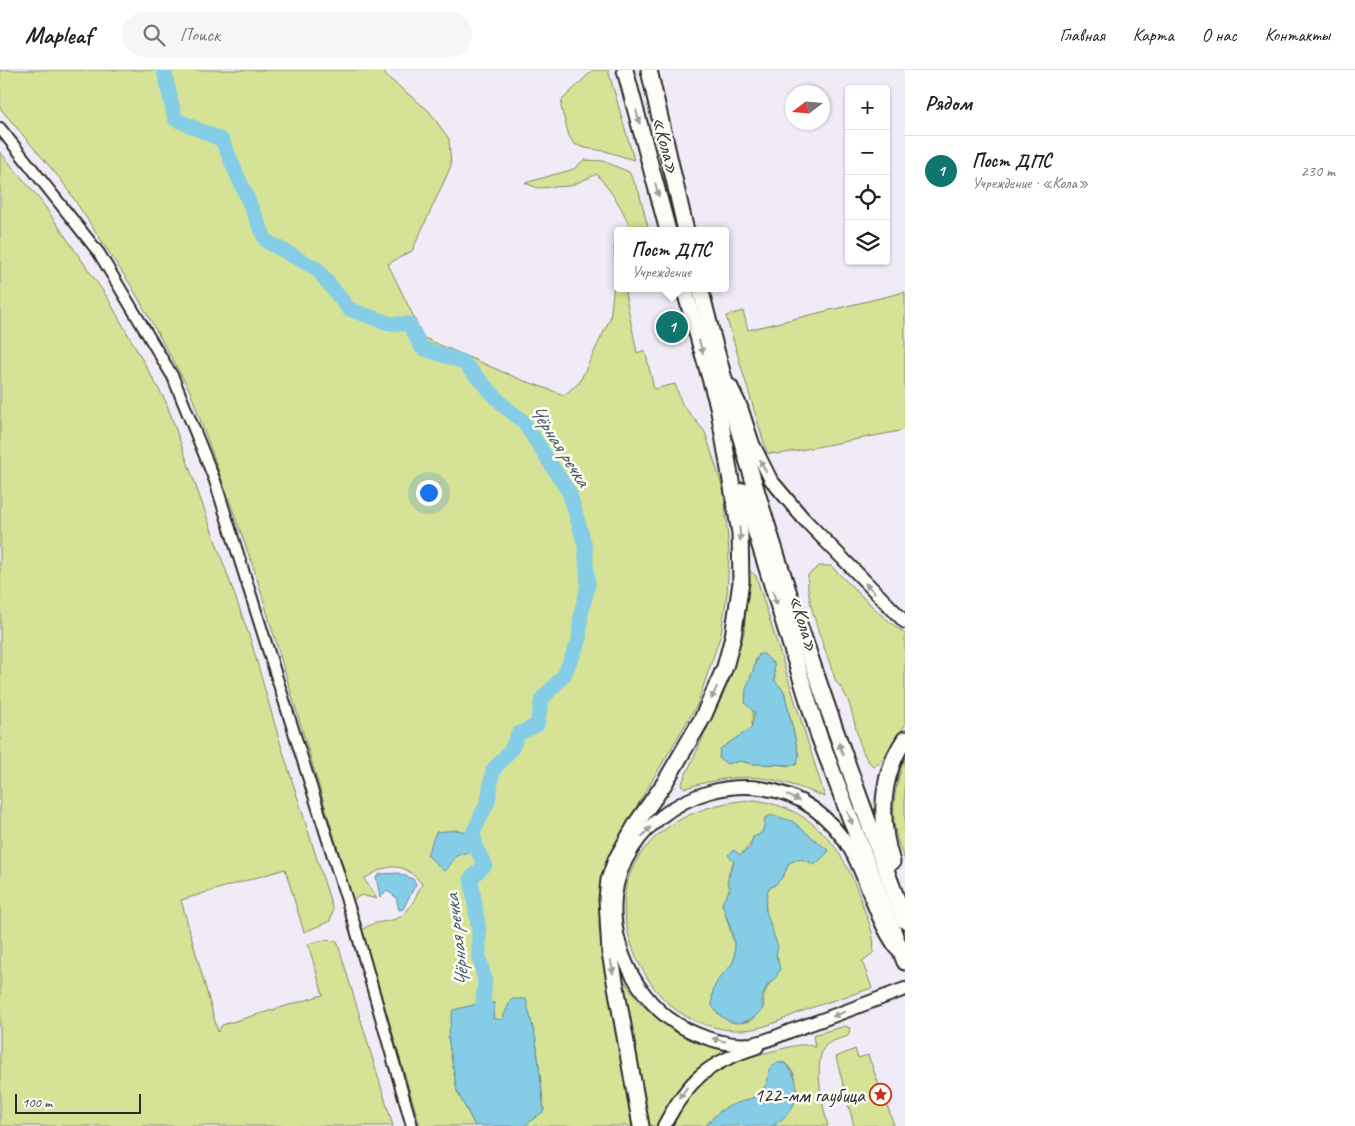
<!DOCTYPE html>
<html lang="ru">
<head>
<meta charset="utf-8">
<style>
  body { margin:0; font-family:Caveat,sans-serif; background:#f6f6f6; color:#222 }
  .controls { position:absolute; right:15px; top:15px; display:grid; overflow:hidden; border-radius:5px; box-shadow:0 1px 4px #0004 }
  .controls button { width:45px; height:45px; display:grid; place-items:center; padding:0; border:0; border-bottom:1px solid #e0e0e0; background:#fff; color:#222; font:25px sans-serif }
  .compass { position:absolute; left:785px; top:15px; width:45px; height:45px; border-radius:50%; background:#fff; box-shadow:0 1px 4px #0004; rotate:254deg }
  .scale { position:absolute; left:15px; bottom:12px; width:126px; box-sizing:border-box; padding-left:5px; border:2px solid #2b2b2b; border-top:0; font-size:14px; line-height:18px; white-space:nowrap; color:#2b2b2b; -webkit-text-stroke:4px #fdfcf7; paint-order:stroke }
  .you { position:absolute; left:428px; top:422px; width:18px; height:18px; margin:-12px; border:4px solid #fff; border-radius:50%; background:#1a73e8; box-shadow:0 0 0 8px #1a73e833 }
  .badge { display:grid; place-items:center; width:32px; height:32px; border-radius:50%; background:#0f766e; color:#fff; font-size:16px; font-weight:700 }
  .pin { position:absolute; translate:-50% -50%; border:2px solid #fff; box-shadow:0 1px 5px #0006 }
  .popup { position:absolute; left:614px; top:157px; width:115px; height:65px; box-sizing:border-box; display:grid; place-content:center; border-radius:5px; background:#fff; filter:drop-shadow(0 1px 4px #0005); font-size:16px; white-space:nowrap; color:#767676 }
  .popup b { font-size:19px; color:#222 }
  .popup::after { content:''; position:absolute; left:50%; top:100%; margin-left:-10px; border:10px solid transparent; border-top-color:#fff }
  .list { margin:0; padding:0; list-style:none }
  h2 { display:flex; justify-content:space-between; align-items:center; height:65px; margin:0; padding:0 20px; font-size:21px }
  h2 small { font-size:16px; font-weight:400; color:#767676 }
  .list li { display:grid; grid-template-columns:32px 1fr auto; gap:15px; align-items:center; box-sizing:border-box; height:70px; padding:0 20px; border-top:1px solid #e0e0e0 }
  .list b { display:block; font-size:19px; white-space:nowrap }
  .list p { margin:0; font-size:16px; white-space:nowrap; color:#767676 }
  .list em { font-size:16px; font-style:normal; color:#767676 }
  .icon { flex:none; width:28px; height:28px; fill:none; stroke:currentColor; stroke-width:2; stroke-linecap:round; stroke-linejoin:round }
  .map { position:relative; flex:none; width:905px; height:1056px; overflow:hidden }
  header { display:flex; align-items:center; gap:30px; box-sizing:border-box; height:70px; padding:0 25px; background:#fff; border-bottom:1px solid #e0e0e0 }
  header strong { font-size:24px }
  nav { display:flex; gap:28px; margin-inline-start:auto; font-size:18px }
  .search { width:350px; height:45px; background:#f6f6f6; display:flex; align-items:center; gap:12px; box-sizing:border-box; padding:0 18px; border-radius:28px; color:#767676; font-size:19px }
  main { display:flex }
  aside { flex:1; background:#fff }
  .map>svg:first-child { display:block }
  .green { fill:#d6e396; stroke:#808760; fill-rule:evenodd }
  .water { fill:#85cde6; stroke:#618c9b }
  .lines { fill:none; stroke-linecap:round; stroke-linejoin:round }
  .river { stroke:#85cde6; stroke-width:15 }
  .minor-casing { stroke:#2b2b2b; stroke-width:14 }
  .major-casing { stroke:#2b2b2b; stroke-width:16 }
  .highway-casing { stroke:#2b2b2b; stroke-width:19 }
  .minor { stroke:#fdfcf7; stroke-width:10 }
  .major { stroke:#fdfcf7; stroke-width:12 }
  .highway { stroke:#fdfcf7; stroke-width:15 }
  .oneway { fill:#9e9e9b }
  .labels { text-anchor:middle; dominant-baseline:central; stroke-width:5; stroke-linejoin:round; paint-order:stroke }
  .street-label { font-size:20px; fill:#2b2b2b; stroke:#fdfcf7 }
  .poi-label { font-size:20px; fill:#2b2b2b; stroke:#fdfcf7; text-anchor:end }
  .water-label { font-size:21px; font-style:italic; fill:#465c63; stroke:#fdfcf7 }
</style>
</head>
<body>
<header>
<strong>Mapleaf</strong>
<div class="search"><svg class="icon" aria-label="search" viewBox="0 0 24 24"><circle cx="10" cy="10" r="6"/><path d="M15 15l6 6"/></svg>Поиск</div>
<nav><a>Главная</a><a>Карта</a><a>О нас</a><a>Контакты</a></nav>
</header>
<main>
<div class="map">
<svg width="905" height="1056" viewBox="0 0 905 1056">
  <rect width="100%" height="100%" fill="#f0ebf6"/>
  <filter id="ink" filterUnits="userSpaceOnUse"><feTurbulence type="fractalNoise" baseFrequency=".02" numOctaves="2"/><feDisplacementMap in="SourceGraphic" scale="10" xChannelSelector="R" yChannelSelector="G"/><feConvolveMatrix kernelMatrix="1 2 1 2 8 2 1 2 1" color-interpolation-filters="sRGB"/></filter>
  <g filter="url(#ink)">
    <g class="green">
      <path d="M0 0H385V5L429 41 449 69 451 96 412 181 388 194 424 268 517 308 564 325 579 313 610 249 616 196 614 177H618V218H630L625 223 637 283 645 280 654 319 675 314 682 334 705 362 724 422 729 483 727 524 721 564 697 635 634 741 611 787 601 819 599 859 633 1056H524L544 1040 536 970 493 948 495 933 448 967 457 1021 475 1056H420L362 860C372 852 379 853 392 850 408 847 415 828 422 814 403 790 387 794 364 809L377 829 361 825 353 830 255 502 190 321 132 217 62 111 0 38Z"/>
      <path d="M593 0H608L634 90 605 81 585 78 574 74 569 66 561 37 562 30Z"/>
      <path d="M0 82 41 131 107 227 166 332 251 571 279 669 333 840 330 851 304 862 285 799 181 830 218 962 222 955 323 925 308 874 324 870 337 871 393 1056H0Z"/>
      <path d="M584 90 603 91 629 102 639 122 649 161H630C626 140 609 120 597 104L570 116 538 118 525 113 574 99Z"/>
      <path d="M905 222V360L780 384 767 383 726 246 743 241 748 260Z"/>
      <path d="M819 496H831L880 544 905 564V655L879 694 873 696C853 680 858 632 836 612 828 586 804 529 808 505Z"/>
      <path d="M749 500 756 506 825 727C768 704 744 701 685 718L681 715 729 611 744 563ZM756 588 774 593 775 611 784 621 799 686 788 696C775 692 749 697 740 690 735 686 730 679 726 675L751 658C757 634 749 611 756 588Z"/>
      <path d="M905 686V790C887 753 893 723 905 686Z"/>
      <path d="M755 730C819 740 845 781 864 839 869 853 876 868 873 883L862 891 872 918C848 926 823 933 800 942 782 950 761 960 742 960 722 961 701 955 684 945 645 923 615 857 627 813 642 758 703 731 755 730ZM765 748 829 781 795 789 788 794C786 804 778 815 768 818 761 831 771 870 776 884 777 887 778 887 778 891 780 912 760 914 764 937 760 942 755 949 749 951 734 957 714 947 712 931L734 891 735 876 722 833C735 817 725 813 730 799 735 785 749 782 753 767 764 764 764 759 765 748Z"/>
      <path d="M620 905 640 933 676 962 697 973 728 982 658 1056H647Z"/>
      <path d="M845 956 850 958 848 966C841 969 832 970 826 975 812 990 823 1038 828 1056H772L780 1051 794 1003 785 993H776L768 1012 758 1026 720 1041 705 1056H673C697 1005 726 992 777 980 789 977 804 972 815 977L813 965Z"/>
      <path d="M855 979 858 988 868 985 879 1015 874 1017 878 1029 884 1027 894 1055 854 1056 836 987Z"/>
    </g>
    <g class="water">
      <path d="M759 584H764L774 594 775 611 784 621 799 686 796 695 753 694 741 691 727 694 719 688 720 679 751 658 755 643 745 633 746 619Z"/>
      <path d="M772 745 792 751 829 781 815 795C804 789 799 787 788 794 786 804 778 815 768 819L765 838 778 877 776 885 780 899 776 907 767 916 762 927V941C748 953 733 959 719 944 715 940 711 937 712 931 712 905 732 901 734 889 738 872 727 850 722 833L731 818 727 812 734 792 728 785 734 780 740 785 750 778 753 767C764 764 764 759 765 748Z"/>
      <path d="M457 760 481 765 477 780 456 786 445 802 427 785 436 762Z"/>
      <path d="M398 803 413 809 416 814 403 839 399 840 396 827 387 821 380 827 376 807 380 804Z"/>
      <path d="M511 929H526L536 970 544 1041 524 1056H475L457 1021 448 967 453 940 481 933H495L493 948 502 950Z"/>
      <path d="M776 993H785C806 1016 798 1042 772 1056H705C710 1051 714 1046 719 1042 741 1026 768 1035 769 999Z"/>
    </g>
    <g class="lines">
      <path class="river" d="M164 0 175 49 222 70 266 171 317 199 349 239 391 254H409L422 278 463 292 504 336 523 351 570 424 585 476 588 515 581 544 579 571 564 605 542 629 537 655 518 664 511 680 493 700 488 731 473 763 477 780 485 795 471 808 479 862V886L485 911 481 953"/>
      <defs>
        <path id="minor" d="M0 58 99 183 173 307 215 411 354 853 412 1056"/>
        <g id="major">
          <path d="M731 316 741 337 753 374 771 410 803 448 905 552"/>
          <path d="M896 878C862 830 868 779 814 739 751 694 660 722 626 790 599 843 623 912 667 947 689 964 724 977 751 974 765 972 778 966 790 961 829 948 867 933 905 919"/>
          <path d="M664 1056C688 1010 707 993 757 977"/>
        </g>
        <g id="highway">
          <path d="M625 0 668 161"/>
          <path d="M649 0 686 161"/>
          <path d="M684 218 719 339"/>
          <path d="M700 218C754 434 827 643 905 851"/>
          <path d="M743 421 819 666 905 892"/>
          <path d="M892 792C879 751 880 706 905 669"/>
          <path d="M641 1056 610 883 607 829 609 810 616 790 638 751 664 714 703 647 725 597 733 567 741 512 740 463 717 330"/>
        </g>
      </defs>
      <use href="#minor" class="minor-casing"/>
      <use href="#major" class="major-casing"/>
      <use href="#highway" class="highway-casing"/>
      <use href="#minor" class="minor"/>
      <use href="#major" class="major"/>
      <use href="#highway" class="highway"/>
    </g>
    <defs><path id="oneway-solid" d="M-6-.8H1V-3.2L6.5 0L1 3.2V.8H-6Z" transform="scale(1.25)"/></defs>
    <g class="oneway">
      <use href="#oneway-solid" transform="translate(638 47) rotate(75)"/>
      <use href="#oneway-solid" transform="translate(657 120) rotate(75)"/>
      <use href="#oneway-solid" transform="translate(701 277) rotate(74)"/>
      <use href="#oneway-solid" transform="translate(763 396) rotate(-118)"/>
      <use href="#oneway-solid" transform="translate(740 464) rotate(86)"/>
      <use href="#oneway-solid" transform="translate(870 518) rotate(-135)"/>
      <use href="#oneway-solid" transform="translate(775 528) rotate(73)"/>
      <use href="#oneway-solid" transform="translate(714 623) rotate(114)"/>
      <use href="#oneway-solid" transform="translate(841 679) rotate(-110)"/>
      <use href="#oneway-solid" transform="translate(793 728) rotate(26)"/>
      <use href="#oneway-solid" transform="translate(850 748) rotate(69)"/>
      <use href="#oneway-solid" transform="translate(646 762) rotate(-48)"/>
      <use href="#oneway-solid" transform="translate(612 897) rotate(80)"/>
      <use href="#oneway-solid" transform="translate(839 944) rotate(159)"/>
      <use href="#oneway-solid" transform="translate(719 970) rotate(-166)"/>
      <use href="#oneway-solid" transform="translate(683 1023) rotate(125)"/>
    </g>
  </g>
  <defs>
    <symbol id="sight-ring" viewBox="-11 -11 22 22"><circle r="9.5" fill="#fdfcf7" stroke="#c8321e" stroke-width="1.5"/><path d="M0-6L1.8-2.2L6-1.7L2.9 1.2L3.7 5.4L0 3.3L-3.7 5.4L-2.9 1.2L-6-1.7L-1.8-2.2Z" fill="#c8321e"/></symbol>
  </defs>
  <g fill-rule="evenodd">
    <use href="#sight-ring" x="868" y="1012" width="25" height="25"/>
  </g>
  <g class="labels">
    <g class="street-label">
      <text transform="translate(666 75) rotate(75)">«Кола»</text>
      <text transform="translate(804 553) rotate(73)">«Кола»</text>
    </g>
    <g class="poi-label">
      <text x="865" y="1025">122-мм гаубица</text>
    </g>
    <g class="water-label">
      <text transform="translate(560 375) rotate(57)">Чёрная речка</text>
      <text transform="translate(457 871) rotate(-97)">Чёрная речка</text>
    </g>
  </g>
</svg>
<div class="controls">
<button>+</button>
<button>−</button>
<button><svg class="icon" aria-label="locate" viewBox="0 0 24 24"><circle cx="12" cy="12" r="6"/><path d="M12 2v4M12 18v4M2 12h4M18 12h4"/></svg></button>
<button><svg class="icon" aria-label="layers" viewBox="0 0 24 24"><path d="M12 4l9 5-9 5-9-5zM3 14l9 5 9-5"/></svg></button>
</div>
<svg class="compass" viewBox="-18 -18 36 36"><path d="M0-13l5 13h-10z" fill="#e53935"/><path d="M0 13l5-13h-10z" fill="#767676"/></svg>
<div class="scale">100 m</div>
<div class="you"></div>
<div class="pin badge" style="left:672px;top:257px">1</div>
<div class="popup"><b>Пост ДПС</b>Учреждение</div>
</div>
<aside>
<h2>Рядом<small></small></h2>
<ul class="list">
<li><span class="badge">1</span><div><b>Пост ДПС</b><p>Учреждение · «Кола»</p></div><em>230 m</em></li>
</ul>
</aside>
</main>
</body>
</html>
